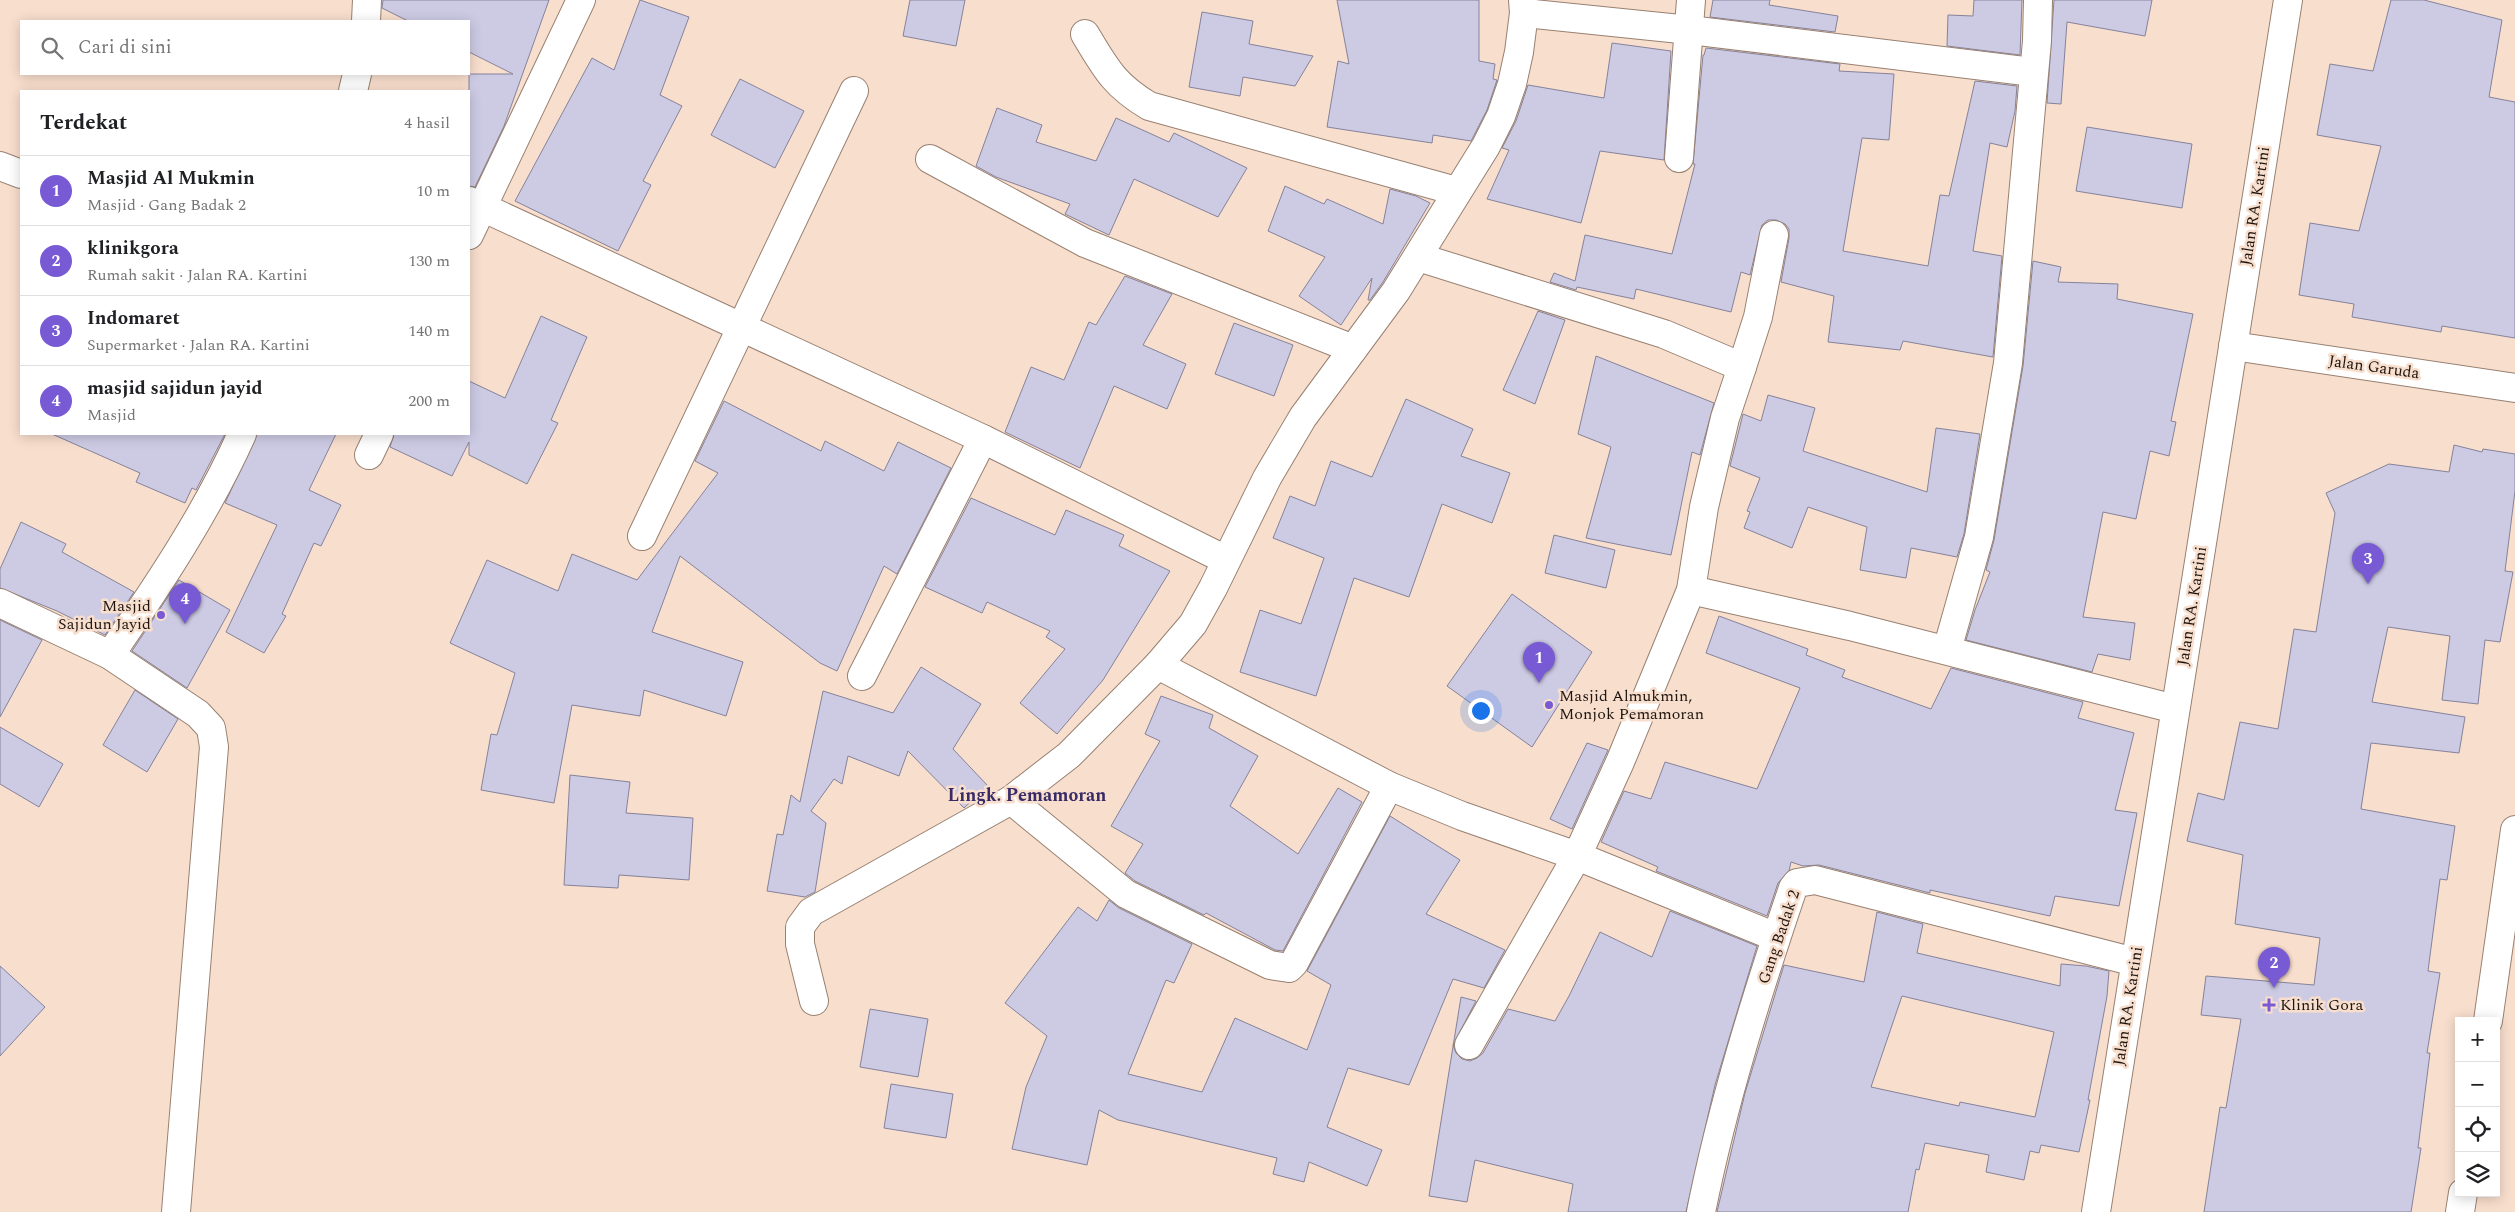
<!DOCTYPE html>
<html lang="id">
<head>
<meta charset="utf-8">
<style>
  body { margin:0; font-family:Spectral,serif; background:#f6f6f6; color:#202124 }
  .controls { position:absolute; right:15px; bottom:15px; display:grid; overflow:hidden; border-radius:0px; box-shadow:0 2px 12px #0003 }
  .controls button { width:45px; height:45px; display:grid; place-items:center; padding:0; border:0; border-bottom:1px solid #e0e0e0; background:#fff; color:#202124; font:25px sans-serif }
  .you { position:absolute; left:1480px; top:710px; width:18px; height:18px; margin:-12px; border:4px solid #fff; border-radius:50%; background:#1a73e8; box-shadow:0 0 0 8px #1a73e833 }
  .badge { display:grid; place-items:center; width:32px; height:32px; border-radius:50%; background:#785ad4; color:#fff; font-size:16px; font-weight:700 }
  .pin { position:absolute; translate:-50% -41px; filter:drop-shadow(0 1px 2px #0008) }
  .pin::after { content:''; position:absolute; top:26px; width:18px; height:15px; background:inherit; clip-path:polygon(0 0,100% 0,50% 100%) }
  .list { margin:0; padding:0; list-style:none }
  h2 { display:flex; justify-content:space-between; align-items:center; height:65px; margin:0; padding:0 20px; font-size:21px }
  h2 small { font-size:16px; font-weight:400; color:#757577 }
  .list li { display:grid; grid-template-columns:32px 1fr auto; gap:15px; align-items:center; box-sizing:border-box; height:70px; padding:0 20px; border-top:1px solid #e0e0e0 }
  .list b { display:block; font-size:19px; white-space:nowrap }
  .list p { margin:0; font-size:16px; white-space:nowrap; color:#757577 }
  .list em { font-size:16px; font-style:normal; color:#757577 }
  .icon { flex:none; width:28px; height:28px; fill:none; stroke:currentColor; stroke-width:2; stroke-linecap:round; stroke-linejoin:round }
  .map { position:relative; flex:none; width:2515px; height:1212px; overflow:hidden }
  .search { position:absolute; background:#fff; box-shadow:0 2px 12px #0003; left:20px; top:20px; width:450px; height:55px; display:flex; align-items:center; gap:12px; box-sizing:border-box; padding:0 18px; border-radius:0px; color:#757577; font-size:19px }
  .panel { position:absolute; background:#fff; box-shadow:0 2px 12px #0003; left:20px; top:90px; width:450px; height:345px; border-radius:0px }
  .map>svg:first-child { display:block }
  .building { fill:#cdcae4; stroke:#85829a; fill-rule:evenodd }
  .lines { fill:none; stroke-linecap:round; stroke-linejoin:round }
  .street-casing { stroke:#988071; stroke-width:30 }
  .secondary-casing { stroke:#988071; stroke-width:30 }
  .street { stroke:#fff; stroke-width:28 }
  .secondary { stroke:#fff; stroke-width:28 }
  .poi-dot { fill:#785ad4; stroke:#f8decd; stroke-width:2 }
  .labels { text-anchor:middle; dominant-baseline:central; stroke-width:5; stroke-linejoin:round; paint-order:stroke }
  .street-label { font-size:16px; fill:#1f1610; stroke:#f8decd }
  .poi-label { font-size:16px; fill:#1f1610; stroke:#f8decd; text-anchor:start }
  .neighbourhood-label { font-size:18px; font-weight:bold; fill:#382b66; stroke:#f8decd }
</style>
</head>
<body>
<div class="map">
<svg width="2515" height="1212" viewBox="0 0 2515 1212">
  <rect width="100%" height="100%" fill="#f8decd"/>
  <g class="building">
    <path d="M383 0H549L504 126 475 187 469 186V74H513L469 52V21H408L382 8Z"/>
    <path d="M640 0 689 17 660 95 682 106 643 181 651 185 618 251 515 201 592 58 614 70Z"/>
    <path d="M910 0H965L956 46 903 36Z"/>
    <path d="M1337 0H1479V61L1495 64 1493 79 1497 80 1487 110 1471 141 1433 135 1432 143 1327 127 1338 61 1349 64Z"/>
    <path d="M1713 0H1770L1769 5 1838 16 1835 32 1710 17Z"/>
    <path d="M1974 0H2022L2020 55 1947 46 1948 15 1973 16Z"/>
    <path d="M2054 0H2152L2145 36 2067 22 2061 104 2047 103Z"/>
    <path d="M2391 0H2424L2502 20 2489 97 2515 102V338L2442 326 2441 332 2352 317 2354 304 2299 295 2310 223 2359 231 2381 146 2317 135 2330 64 2373 71Z"/>
    <path d="M1202 12 1253 21 1249 44 1313 56 1295 86 1243 77 1240 96 1189 87Z"/>
    <path d="M1612 43 1671 51 1664 160 1600 151 1581 223 1487 199 1509 150 1502 148 1516 121 1528 85 1604 98Z"/>
    <path d="M1706 48 1840 64 1839 71 1894 74 1889 140 1862 138 1843 251 1928 266 1940 195 1949 196 1975 81 2017 86 2015 111 2007 147 1990 143 1973 251 2002 256 1993 357 1903 341 1900 350 1828 342 1834 296 1781 282 1789 238V229L1785 224 1776 220H1768L1762 225 1750 275 1741 272 1731 312 1636 289 1634 299 1577 287 1576 290 1550 282 1554 273 1575 281 1585 235 1672 254 1695 164H1693L1703 55H1704Z"/>
    <path d="M740 79 804 111 775 168 711 135Z"/>
    <path d="M997 108 1042 125 1036 142 1096 161 1116 118 1169 142 1174 133 1247 168 1218 217 1134 179 1109 235 1065 214 1070 204 996 177 976 166Z"/>
    <path d="M2087 127 2192 144 2182 208 2076 191Z"/>
    <path d="M1285 186 1324 204 1327 199 1383 224 1390 189 1416 196 1430 203 1383 282 1370 300H1368L1372 278 1341 325 1299 296 1325 257 1268 231Z"/>
    <path d="M2033 261 2061 267 2058 282 2118 284 2117 299 2193 314 2171 421 2176 422 2169 456 2150 451 2136 519 2103 512 2083 617 2135 623 2130 660 2098 654 2092 672 1966 640 1975 610 1990 572 1986 570 1994 540 2023 366Z"/>
    <path d="M1125 276 1172 294 1143 345 1186 364 1167 409 1114 386 1080 468 1005 432 1031 367 1064 380 1089 322 1096 325Z"/>
    <path d="M1538 311 1565 320 1535 404 1503 390Z"/>
    <path d="M541 316 587 337 551 420 558 423 527 484 469 455V442L452 476 390 447 394 434H469V381L505 398Z"/>
    <path d="M1234 323 1293 345 1274 396 1215 374Z"/>
    <path d="M1596 356 1714 403 1700 455 1692 452 1671 555 1586 538 1611 447 1578 434Z"/>
    <path d="M1768 395 1815 408 1803 451 1927 492 1936 428 1980 434 1964 534 1957 557 1911 548 1906 578 1860 570 1867 527 1808 507 1792 548 1744 528 1750 512 1747 511 1760 478 1730 466 1743 414 1761 421Z"/>
    <path d="M1406 399 1473 429 1461 456 1510 473 1492 523 1442 504 1409 597 1354 578 1316 696 1240 672 1260 610 1301 624 1324 558 1273 538 1290 496 1315 506 1331 461 1372 477Z"/>
    <path d="M724 401 821 451 825 441 884 471 898 442 951 468 897 574 884 566 837 671 820 663 680 556 652 632 743 662 726 716 644 690 640 716 572 705 554 803 481 790 491 734 497 735 515 673 450 643 487 560 558 591 572 554 637 580 718 473 695 461Z"/>
    <path d="M52 434H225L196 490 192 488 185 503 136 482 140 473Z"/>
    <path d="M257 434H336L309 490 341 505 321 546 314 543 282 614 286 616 264 653 226 632 277 525 225 503Z"/>
    <path d="M2454 445 2482 452 2483 449 2515 454V491L2505 571 2513 572 2500 642 2485 640 2478 704 2442 700 2450 636 2388 627 2372 702 2465 717 2459 753 2371 743 2361 809 2455 826 2447 880 2440 879 2428 971 2440 973 2427 1053H2430L2418 1148H2421L2411 1212H2204L2220 1107 2226 1108 2241 1019 2201 1015 2206 976 2314 985 2320 938 2235 924 2243 855 2187 841 2198 793 2224 800 2240 722 2278 729 2294 629 2316 632 2335 513 2326 493 2389 464 2449 472Z"/>
    <path d="M971 498 1055 535 1066 510 1124 535 1119 546 1170 571 1103 680 1057 734 1020 703 1065 649 1046 637 1050 631 987 602 982 613 925 587Z"/>
    <path d="M21 522 66 544 62 552 134 592 105 635 57 611 0 588V569Z"/>
    <path d="M1554 535 1615 550 1606 588 1545 573Z"/>
    <path d="M179 580 230 610 187 688 132 651Z"/>
    <path d="M1512 594 1592 652 1532 747 1447 686Z"/>
    <path d="M1719 616 1808 649 1806 655 1845 670 1842 677 1931 709 1951 668 2083 702 2078 718 2134 733 2115 810 2137 813 2119 906 2055 896 2050 916 1930 890V893L1819 865 1803 866 1791 862 1789 871 1778 883 1767 916 1656 871 1658 867 1601 842 1624 791 1651 799 1665 762 1757 789 1800 688 1706 653Z"/>
    <path d="M0 620 42 640 0 717Z"/>
    <path d="M921 667 981 704 953 749 988 786 964 808 908 751 899 776 848 756 842 784 834 779 811 811 826 823 815 892 805 897 767 891 777 834 783 835 791 795 800 802 823 691 893 713Z"/>
    <path d="M135 690 178 719 147 772 103 745Z"/>
    <path d="M1161 696 1213 715 1209 728 1258 756 1230 806 1298 854 1338 788 1362 802 1283 951 1275 950 1206 913 1204 915 1135 881 1125 873 1143 844 1111 826 1160 741 1145 734Z"/>
    <path d="M0 727 63 764 39 807 0 784Z"/>
    <path d="M1587 743 1608 750 1572 829 1550 819Z"/>
    <path d="M570 775 630 782 626 813 693 818 689 880 619 875 618 888 564 885Z"/>
    <path d="M1390 816 1460 860 1426 914 1505 950 1484 988 1453 979 1409 1085 1348 1068 1327 1127 1382 1150 1367 1186 1309 1162 1304 1182 1273 1174 1277 1158 1118 1120 1099 1110 1087 1165 1012 1149 1026 1087 1047 1036 1005 1003 1078 907 1097 921 1109 900 1119 908 1192 944 1174 983 1166 980 1128 1074 1202 1092 1235 1018 1307 1050 1331 985 1307 971Z"/>
    <path d="M1670 911 1757 946 1715 1085 1686 1212H1568L1573 1184 1475 1160 1467 1202 1429 1196 1461 997 1476 1001 1453 1045 1456 1053 1462 1059 1470 1061 1477 1058 1483 1053 1508 1009 1555 1021 1569 996 1600 932 1652 957Z"/>
    <path d="M1877 912 1923 924 1917 953 2060 986 2061 964 2086 966 2109 971 2107 996 2088 1100H2090L2079 1152 2041 1145 2039 1153 2030 1151 2024 1180 1986 1172 1989 1155 1925 1143 1919 1170 1916 1169 1908 1212H1717L1745 1093 1784 965 1864 982ZM1902 996 2054 1032 2035 1117 1960 1102 1959 1106 1871 1087Z"/>
    <path d="M0 966 45 1007 0 1056Z"/>
    <path d="M870 1009 928 1019 918 1077 860 1067Z"/>
    <path d="M891 1084 953 1094 946 1138 884 1128Z"/>
  </g>
  <g class="lines">
    <defs>
      <g id="street">
        <path d="M1524 13 1690 30 2033 72"/>
        <path d="M366 21 367 0"/>
        <path d="M1085 34C1106 69 1114 85 1149 106L1456 191"/>
        <path d="M353 91 357 74"/>
        <path d="M1679 158 1691 0"/>
        <path d="M930 159 1085 243 1353 349"/>
        <path d="M0 166 21 174"/>
        <path d="M469 201 983 439 1226 560"/>
        <path d="M469 235 581 0"/>
        <path d="M1418 257 1664 334 1742 367 1725 418 1704 507 1691 590 1620 762 1577 856 1469 1045"/>
        <path d="M2233 346 2515 388"/>
        <path d="M1742 367 1758 317 1774 235"/>
        <path d="M369 455 379 434"/>
        <path d="M642 536 854 91"/>
        <path d="M1691 590 1850 626 2175 709"/>
        <path d="M0 603 110 655 198 714 211 728 214 747 176 1212"/>
        <path d="M1947 650 1979 537 2008 363 2037 41 2038 0"/>
        <path d="M110 655C159 584 207 512 242 434"/>
        <path d="M1158 665 1389 786 1462 816 1577 856 1776 937"/>
        <path d="M862 676 983 439"/>
        <path d="M1011 800 1126 894 1270 965 1289 968 1294 963 1389 786"/>
        <path d="M814 1001 800 944V927L811 912 1011 800 1069 755 1158 665 1193 624 1213 588 1267 478 1303 417 1396 291 1486 146 1501 116 1512 84 1519 52 1524 13 1523 0"/>
        <path d="M2488 1021 2515 830"/>
        <path d="M1701 1212C1723 1102 1757 994 1793 888L1797 883 1815 880 2135 962"/>
        <path d="M2460 1212 2463 1193"/>
      </g>
      <path id="secondary" d="M2096 1212 2288 0"/>
    </defs>
    <use href="#street" class="street-casing"/>
    <use href="#secondary" class="secondary-casing"/>
    <use href="#street" class="street"/>
    <use href="#secondary" class="secondary"/>
  </g>
  <g class="poi-dot">
    <circle cx="161" cy="615" r="5"/>
    <circle cx="1549" cy="705" r="5"/>
    <path d="M2266.5 997.5h5v5h5v5h-5v5h-5v-5h-5v-5h5z"/>
  </g>
  <g class="labels">
    <g class="street-label">
      <text transform="translate(2255 206) rotate(-81)">Jalan RA. Kartini</text>
      <text transform="translate(2374 367) rotate(8)">Jalan Garuda</text>
      <text transform="translate(2192 606) rotate(-81)">Jalan RA. Kartini</text>
      <text transform="translate(1779 937) rotate(-71)">Gang Badak 2</text>
      <text transform="translate(2128 1006) rotate(-81)">Jalan RA. Kartini</text>
    </g>
    <g class="poi-label">
      <text x="151" y="606" text-anchor="end">Masjid<tspan x="151" dy="18">Sajidun Jayid</tspan></text>
      <text x="1559" y="696">Masjid Almukmin,<tspan x="1559" dy="18">Monjok Pemamoran</tspan></text>
      <text x="2280" y="1005">Klinik Gora</text>
    </g>
    <g class="neighbourhood-label">
      <text x="1027" y="795">Lingk. Pemamoran</text>
    </g>
  </g>
</svg>
<div class="controls">
<button>+</button>
<button>−</button>
<button><svg class="icon" aria-label="locate" viewBox="0 0 24 24"><circle cx="12" cy="12" r="6"/><path d="M12 2v4M12 18v4M2 12h4M18 12h4"/></svg></button>
<button><svg class="icon" aria-label="layers" viewBox="0 0 24 24"><path d="M12 4l9 5-9 5-9-5zM3 14l9 5 9-5"/></svg></button>
</div>
<div class="you"></div>
<div class="pin badge" style="left:1539px;top:683px">1</div>
<div class="pin badge" style="left:2274px;top:988px">2</div>
<div class="pin badge" style="left:2368px;top:584px">3</div>
<div class="pin badge" style="left:185px;top:624px">4</div>
<div class="search"><svg class="icon" aria-label="search" viewBox="0 0 24 24"><circle cx="10" cy="10" r="6"/><path d="M15 15l6 6"/></svg>Cari di sini</div>
<section class="panel">
<h2>Terdekat<small>4 hasil</small></h2>
<ul class="list">
<li><span class="badge">1</span><div><b>Masjid Al Mukmin</b><p>Masjid · Gang Badak 2</p></div><em>10 m</em></li>
<li><span class="badge">2</span><div><b>klinikgora</b><p>Rumah sakit · Jalan RA. Kartini</p></div><em>130 m</em></li>
<li><span class="badge">3</span><div><b>Indomaret</b><p>Supermarket · Jalan RA. Kartini</p></div><em>140 m</em></li>
<li><span class="badge">4</span><div><b>masjid sajidun jayid</b><p>Masjid</p></div><em>200 m</em></li>
</ul>
</section>
</div>
</body>
</html>
